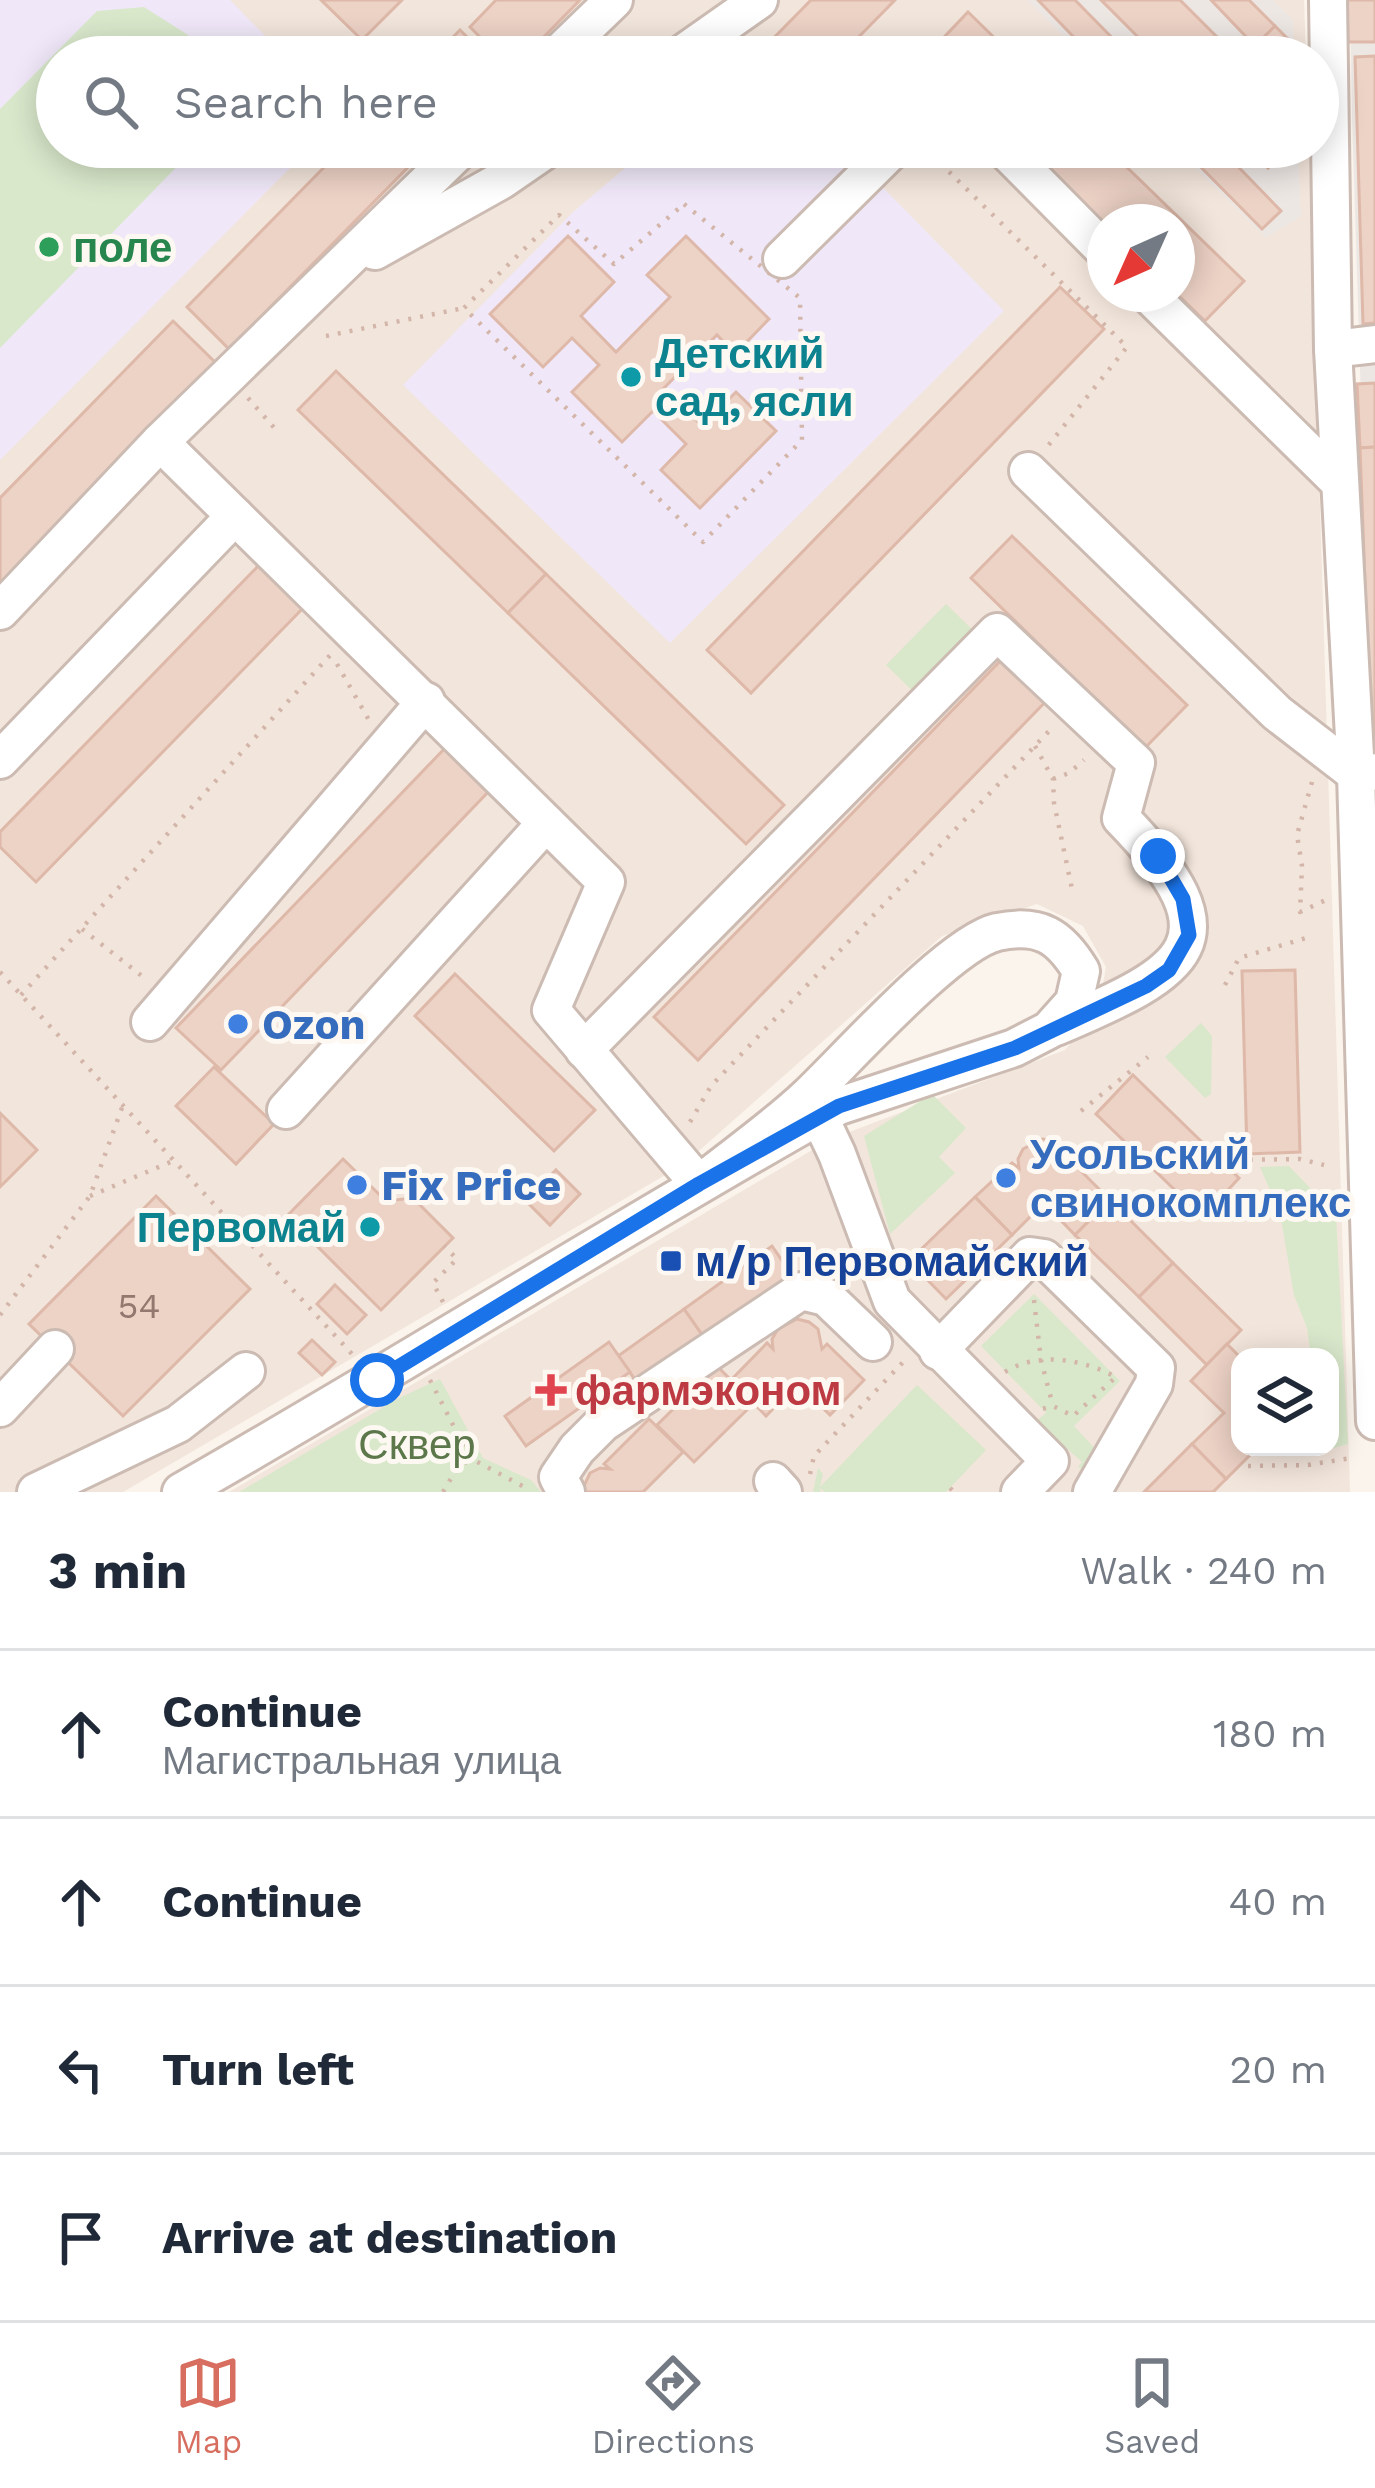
<!DOCTYPE html>
<html lang="en">
<head>
<meta charset="utf-8">
<style>
  body { margin:0; font-family:"Work Sans",sans-serif; background:#f2f2f3; color:#1f2937 }
  .controls { position:absolute; right:36px; bottom:36px; display:grid; overflow:hidden; border-radius:24px; box-shadow:0 6px 30px #0003 }
  .controls button { width:108px; height:108px; display:grid; place-items:center; padding:0; border:0; border-bottom:3px solid #e0e1e3; background:#fff; color:#1f2937; font:60px sans-serif }
  .compass { position:absolute; left:1087px; top:204px; width:108px; height:108px; border-radius:50%; background:#fff; box-shadow:0 6px 30px #0003; rotate:225deg }
  .stop { position:absolute; width:36px; height:36px; margin:-27px; border:9px solid #1a73e8; border-radius:50%; background:#fff }
  .stop.end { background:#1a73e8; border-color:#fff; box-shadow:0 3px 12px #0008 }
  .list { margin:0; padding:0; list-style:none }
  h2 { display:flex; justify-content:space-between; align-items:center; height:156px; margin:0; padding:0 48px; font-size:51px }
  h2 small { font-size:39px; font-weight:400; color:#747a83 }
  .list li { display:grid; grid-template-columns:78px 1fr auto; gap:36px; align-items:center; box-sizing:border-box; height:168px; padding:0 48px; border-top:3px solid #e0e1e3 }
  .list b { display:block; font-size:45px; white-space:nowrap }
  .list p { margin:0; font-size:39px; white-space:nowrap; color:#747a83 }
  .list em { font-size:39px; font-style:normal; color:#747a83 }
  .icon { flex:none; width:66px; height:66px; fill:none; stroke:currentColor; stroke-width:2; stroke-linecap:round; stroke-linejoin:round }
  .map { position:relative; flex:none; width:1375px; height:1492px; overflow:hidden }
  .search { position:absolute; background:#fff; box-shadow:0 6px 30px #0003; left:36px; right:36px; top:36px; height:132px; display:flex; align-items:center; gap:30px; box-sizing:border-box; padding:0 42px; border-radius:66px; color:#747a83; font-size:45px }
  .sheet { height:828px; background:#fff }
  nav { display:flex; justify-content:space-around; align-items:center; box-sizing:border-box; height:168px; border-top:3px solid #e0e1e3; background:#fff; font-size:33px; color:#747a83 }
  nav a { display:grid; justify-items:center; gap:6px }
  nav .on { color:#d76e5f }
  .map>svg:first-child { display:block }
  .residential { fill:#f2e5db; fill-rule:evenodd }
  .industrial { fill:#ede7e4 }
  .education { fill:#f0e8f8 }
  .green { fill:#d9e8cb }
  .building { fill:#edd2c6; stroke:#deb8a8; stroke-width:3 }
  .lines { fill:none; stroke-linecap:round; stroke-linejoin:round }
  .minor-casing { stroke:#ccbbb2; stroke-width:42 }
  .path { stroke:#d3b5a9; stroke-width:4.5; stroke-dasharray:3 9; stroke-linecap:butt }
  .minor { stroke:#fff; stroke-width:36 }
  .route { stroke:#1a73e8; stroke-width:15 }
  .leisure-dot { fill:#2e9e5b; stroke:#fdf8f2; stroke-width:4.5 }
  .culture-dot { fill:#0f9aa8; stroke:#fdf8f2; stroke-width:4.5 }
  .shop-dot { fill:#3f7fe0; stroke:#fdf8f2; stroke-width:4.5 }
  .transit-dot { fill:#1a4fb4; stroke:#fdf8f2; stroke-width:4.5 }
  .health-dot { fill:#e0444e; stroke:#fdf8f2; stroke-width:4.5 }
  .labels { text-anchor:middle; dominant-baseline:central; stroke-width:10; stroke-linejoin:round; paint-order:stroke }
  .number-label { font-size:36px; fill:#92786e }
  .leisure-label { font-size:42px; font-weight:bold; fill:#27864d; stroke:#fdf8f2; text-anchor:start }
  .culture-label { font-size:42px; font-weight:bold; fill:#0d838f; stroke:#fdf8f2; text-anchor:start }
  .shop-label { font-size:42px; font-weight:bold; fill:#366cbe; stroke:#fdf8f2; text-anchor:start }
  .transit-label { font-size:42px; font-weight:bold; fill:#164399; stroke:#fdf8f2; text-anchor:start }
  .health-label { font-size:42px; font-weight:bold; fill:#be3a42; stroke:#fdf8f2; text-anchor:start }
  .park-label { font-size:42px; fill:#5c784a; stroke:#fdf8f2 }
</style>
</head>
<body>
<div class="map">
<svg width="1375" height="1492" viewBox="0 0 1375 1492">
  <rect width="100%" height="100%" fill="#fbf4ec"/>
  <path class="residential" d="M0 0H1304L1306 57H57V147H1309L1350 1492H229L831 1139 1065 1050 1098 1012 1106 967 1083 926 1037 904 942 936 684 1164 123 1492H0ZM1105 222H1177V294H1105ZM1240 1357H1330V1447H1240Z"/>
  <g class="industrial">
    <path d="M1027 0H1273L1293 20 1294 57H1084Z"/>
    <path d="M1350 0H1375V839L1352 117Z"/>
    <path d="M1174 147H1298L1301 216 1266 238Z"/>
  </g>
  <g class="education">
    <path d="M0 0H230L286 57H57V147H311L0 460Z"/>
    <path d="M650 147H830L865 169 1004 311 670 643 403 385 573 212Z"/>
  </g>
  <g class="green">
    <path d="M144 7 188 35 203 57H57V147H196L0 348V109L97 11Z"/>
    <path d="M946 604 978 635 919 697 886 665Z"/>
    <path d="M1201 1023 1212 1036 1211 1094 1205 1098 1165 1057Z"/>
    <path d="M932 1094 966 1128 939 1157 955 1173 890 1234 864 1136Z"/>
    <path d="M1289 1166 1336 1215 1348 1444 1326 1450 1330 1447V1357H1311L1307 1328 1294 1295 1280 1213 1260 1167Z"/>
    <path d="M1034 1294 1120 1381 1074 1426 1100 1454 1090 1473 1078 1467 1082 1462 1036 1421 1046 1413 981 1346Z"/>
    <path d="M440 1379 483 1458 531 1480 541 1492H239L399 1398Z"/>
    <path d="M917 1385 986 1450 946 1492H825L820 1488 821 1492H813L818 1468 823 1474 820 1487Z"/>
  </g>
  <g class="building">
    <path d="M321 0H402L362 40Z"/>
    <path d="M496 0H580L524 57H500L470 27Z"/>
    <path d="M811 0H895L839 57H763L759 53Z"/>
    <path d="M1038 0H1075L1131 57H1093Z"/>
    <path d="M1101 0H1180L1237 57H1158Z"/>
    <path d="M1211 0H1249L1275 26 1255 46Z"/>
    <path d="M1347 0H1375V42H1348Z"/>
    <path d="M968 12 1014 57H933L929 53Z"/>
    <path d="M1275 26 1289 40 1267 57 1255 46Z"/>
    <path d="M460 30 487 57H433Z"/>
    <path d="M1375 56V323L1363 324 1355 57Z"/>
    <path d="M344 147H428L229 349 187 307Z"/>
    <path d="M1026 147H1106L1244 281 1205 321 1177 294V222L1105 224Z"/>
    <path d="M1181 147H1219L1281 211 1262 229Z"/>
    <path d="M1247 147H1306L1289 164 1280 155 1268 168Z"/>
    <path d="M568 236 614 282 581 316 616 352 670 297 647 275 686 236 769 319 735 354 717 335 664 388 702 426 736 392 776 431 700 508 661 470 686 444 653 411 622 442 572 392 599 365 572 338 543 367 490 314Z"/>
    <path d="M1060 287 1104 329 751 693 707 650Z"/>
    <path d="M173 321 216 363 0 586V498Z"/>
    <path d="M336 371 546 574 508 613 298 410Z"/>
    <path d="M1375 383V447L1360 448 1357 384Z"/>
    <path d="M1375 447V745H1371L1360 448Z"/>
    <path d="M1012 536 1187 705 1145 748 971 578Z"/>
    <path d="M262 562 306 605 36 882 0 847V832Z"/>
    <path d="M546 574 784 805 746 844 508 613Z"/>
    <path d="M1008 653 1051 696 698 1060 654 1017Z"/>
    <path d="M446 747 491 789 221 1070 176 1028Z"/>
    <path d="M1295 970 1300 1152 1247 1154 1242 971Z"/>
    <path d="M455 974 595 1110 554 1151 415 1016Z"/>
    <path d="M214 1067 274 1124 236 1164 176 1106Z"/>
    <path d="M1133 1075 1239 1178 1203 1217 1096 1114Z"/>
    <path d="M0 1113 37 1150 0 1187Z"/>
    <path d="M1042 1139 1055 1141 1064 1149 1067 1169 1073 1163 1110 1200 1075 1235 1044 1203 1012 1235 975 1197 1012 1163 1019 1168 1018 1159 1023 1149Z"/>
    <path d="M343 1159 386 1201 413 1198 453 1238 381 1310 287 1216Z"/>
    <path d="M556 1170 580 1194 550 1225 526 1201Z"/>
    <path d="M156 1196 250 1289 123 1416 29 1324Z"/>
    <path d="M975 1197 1012 1235 946 1299 909 1261Z"/>
    <path d="M1110 1200 1173 1263 1139 1297 1075 1235Z"/>
    <path d="M772 1246 794 1278 707 1342 684 1309Z"/>
    <path d="M1173 1263 1241 1330 1207 1365 1139 1297Z"/>
    <path d="M335 1285 366 1315 347 1334 317 1304Z"/>
    <path d="M684 1309 707 1342 641 1388 618 1356Z"/>
    <path d="M797 1319 809 1322 818 1329 822 1349 827 1344 864 1380 830 1415 798 1383 766 1416 731 1380 767 1343 773 1349 772 1339 778 1329Z"/>
    <path d="M312 1340 335 1362 322 1375 299 1353Z"/>
    <path d="M609 1342 630 1372 526 1446 505 1416Z"/>
    <path d="M1227 1344 1240 1357V1447H1258L1226 1479 1192 1444 1224 1413 1191 1381Z"/>
    <path d="M717 1366 754 1403 694 1462 657 1425Z"/>
    <path d="M649 1419 683 1452 643 1492H581L590 1473 600 1468 610 1469 604 1464Z"/>
    <path d="M1192 1444 1226 1479 1213 1492H1144Z"/>
  </g>
  <g class="lines">
    <defs>
      <g id="minor">
        <path d="M1328 0 1333 349 1356 774 1375 1421"/>
        <path d="M555 57 614 0"/>
        <path d="M678 57 759 0"/>
        <path d="M463 147 160 442 606 882 551 1010 699 1184"/>
        <path d="M1002 147 1105 251"/>
        <path d="M375 251 502 180 550 147"/>
        <path d="M782 259 895 147"/>
        <path d="M1148 294 1340 483"/>
        <path d="M1333 349 1375 344"/>
        <path d="M1028 471 1277 713 1356 774 1371 772"/>
        <path d="M0 611 160 442"/>
        <path d="M0 760 235 516"/>
        <path d="M150 1022 426 701"/>
        <path d="M584 1050 997 632 1136 763 1121 818C1241 941 1188 971 1056 1027"/>
        <path d="M806 1102 819 1116 837 1154 892 1301 1050 1461 1020 1492"/>
        <path d="M286 1110 546 823"/>
        <path d="M938 1351 1030 1256 1044 1258 1156 1368 1154 1384 1092 1492"/>
        <path d="M0 1408 55 1349"/>
        <path d="M773 1481 783 1492"/>
        <path d="M36 1492 178 1424 246 1371"/>
        <path d="M181 1492C395 1370 604 1238 819 1116L839 1106 1014 1048 1049 1030 1074 1002 1081 971C1060 936 1040 923 997 932 950 943 847 1059 808 1096 774 1128 735 1155 699 1184"/>
        <path d="M566 1492 558 1477 577 1449 603 1423 801 1291 826 1297 873 1342"/>
      </g>
    </defs>
    <use href="#minor" class="minor-casing"/>
    <g class="path">
      <path d="M923 165 933 156 1127 347 1047 447"/>
      <path d="M684 204 800 298 802 440 703 542 464 308 559 215 614 264Z"/>
      <path d="M326 336 464 308"/>
      <path d="M248 398 276 430"/>
      <path d="M337 664 370 722"/>
      <path d="M1035 746 1053 779 1054 803 1072 889"/>
      <path d="M1053 779 1069 773 1084 760"/>
      <path d="M1312 782 1297 835 1302 866 1300 912 1328 899"/>
      <path d="M82 929 147 980"/>
      <path d="M0 972 352 1354"/>
      <path d="M1225 985 1239 958 1306 938"/>
      <path d="M21 995 332 653"/>
      <path d="M1081 1111 1148 1057"/>
      <path d="M690 1122 711 1086 1051 729"/>
      <path d="M1238 1160 1300 1159 1324 1165"/>
      <path d="M90 1196 173 1161"/>
      <path d="M1034 1300 1041 1360 1053 1406"/>
      <path d="M443 1302 433 1283 457 1259 444 1246"/>
      <path d="M0 1315 90 1196 123 1105"/>
      <path d="M1005 1372C1038 1351 1082 1359 1116 1377L1073 1416 1053 1406 1042 1409"/>
      <path d="M430 1380 470 1458 530 1490"/>
      <path d="M1248 1466 1308 1465 1351 1458"/>
      <path d="M810 1474 814 1456 905 1360"/>
      <path d="M950 1488 954 1492"/>
      <path d="M443 1492 453 1475 469 1459"/>
    </g>
    <use href="#minor" class="minor"/>
  </g>
  <g class="lines">
    <path class="route" d="M377 1380 699 1184 839 1106 1015 1048 1146 986 1169 970 1189 935 1183 899 1158 856"/>
  </g>
  <circle class="leisure-dot" cx="49" cy="247" r="12"/>
  <g class="culture-dot">
    <circle cx="631" cy="377" r="12"/>
    <circle cx="370" cy="1227" r="12"/>
  </g>
  <g class="shop-dot">
    <circle cx="238" cy="1024" r="12"/>
    <circle cx="1006" cy="1178" r="12"/>
    <circle cx="357" cy="1185" r="12"/>
  </g>
  <rect class="transit-dot" x="659" y="1249" width="24" height="24" rx="6"/>
  <path class="health-dot" d="M545 1372h12v12h12v12h-12v12h-12v-12h-12v-12h12z"/>
  <g class="labels">
    <g class="number-label">
      <text x="139" y="1306">54</text>
    </g>
    <g class="leisure-label">
      <text x="73" y="247">поле</text>
    </g>
    <g class="culture-label">
      <text x="655" y="353">Детский<tspan x="655" dy="48">сад, ясли</tspan></text>
      <text x="346" y="1227" text-anchor="end">Первомай</text>
    </g>
    <g class="shop-label">
      <text x="262" y="1024">Ozon</text>
      <text x="1030" y="1154">Усольский<tspan x="1030" dy="48">свинокомплекс</tspan></text>
      <text x="381" y="1185">Fix Price</text>
    </g>
    <g class="transit-label">
      <text x="695" y="1261">м/р Первомайский</text>
    </g>
    <g class="health-label">
      <text x="575" y="1390">фармэконом</text>
    </g>
    <g class="park-label">
      <text x="417" y="1444">Сквер</text>
    </g>
  </g>
</svg>
<div class="controls">
<button><svg class="icon" aria-label="layers" viewBox="0 0 24 24"><path d="M12 4l9 5-9 5-9-5zM3 14l9 5 9-5"/></svg></button>
</div>
<svg class="compass" viewBox="-18 -18 36 36"><path d="M0-13l5 13h-10z" fill="#e53935"/><path d="M0 13l5-13h-10z" fill="#747a83"/></svg>
<div class="stop" style="left:377px;top:1380px"></div>
<div class="stop end" style="left:1158px;top:856px"></div>
<div class="search"><svg class="icon" aria-label="search" viewBox="0 0 24 24"><circle cx="10" cy="10" r="6"/><path d="M15 15l6 6"/></svg>Search here</div>
</div>
<section class="sheet">
<h2>3 min<small>Walk · 240 m</small></h2>
<ul class="list">
<li><svg class="icon" aria-label="ahead" viewBox="0 0 24 24"><path d="M12 20V5M6 11l6-6 6 6"/></svg><div><b>Continue</b><p>Магистральная улица</p></div><em>180 m</em></li>
<li><svg class="icon" aria-label="ahead" viewBox="0 0 24 24"><path d="M12 20V5M6 11l6-6 6 6"/></svg><div><b>Continue</b></div><em>40 m</em></li>
<li><svg class="icon" aria-label="left" viewBox="0 0 24 24"><path d="M17 20v-9H6M10 6l-5 5 5 5"/></svg><div><b>Turn left</b></div><em>20 m</em></li>
<li><svg class="icon" aria-label="arrive" viewBox="0 0 24 24"><path d="M6 21V4h12l-3 4 3 4H6"/></svg><div><b>Arrive at destination</b></div></li>
</ul>
</section>
<nav>
<a class="on"><svg class="icon" aria-label="map" viewBox="0 0 24 24"><path d="M3 6l6-2 6 2 6-2v14l-6 2-6-2-6 2zM9 4v14M15 6v14"/></svg>Map</a>
<a><svg class="icon" aria-label="directions" viewBox="0 0 24 24"><path d="M12 3l9 9-9 9-9-9zM9 14v-3h6M13 9l2 2-2 2"/></svg>Directions</a>
<a><svg class="icon" aria-label="saved" viewBox="0 0 24 24"><path d="M7 4h10v16l-5-4-5 4z"/></svg>Saved</a>
</nav>
</body>
</html>
